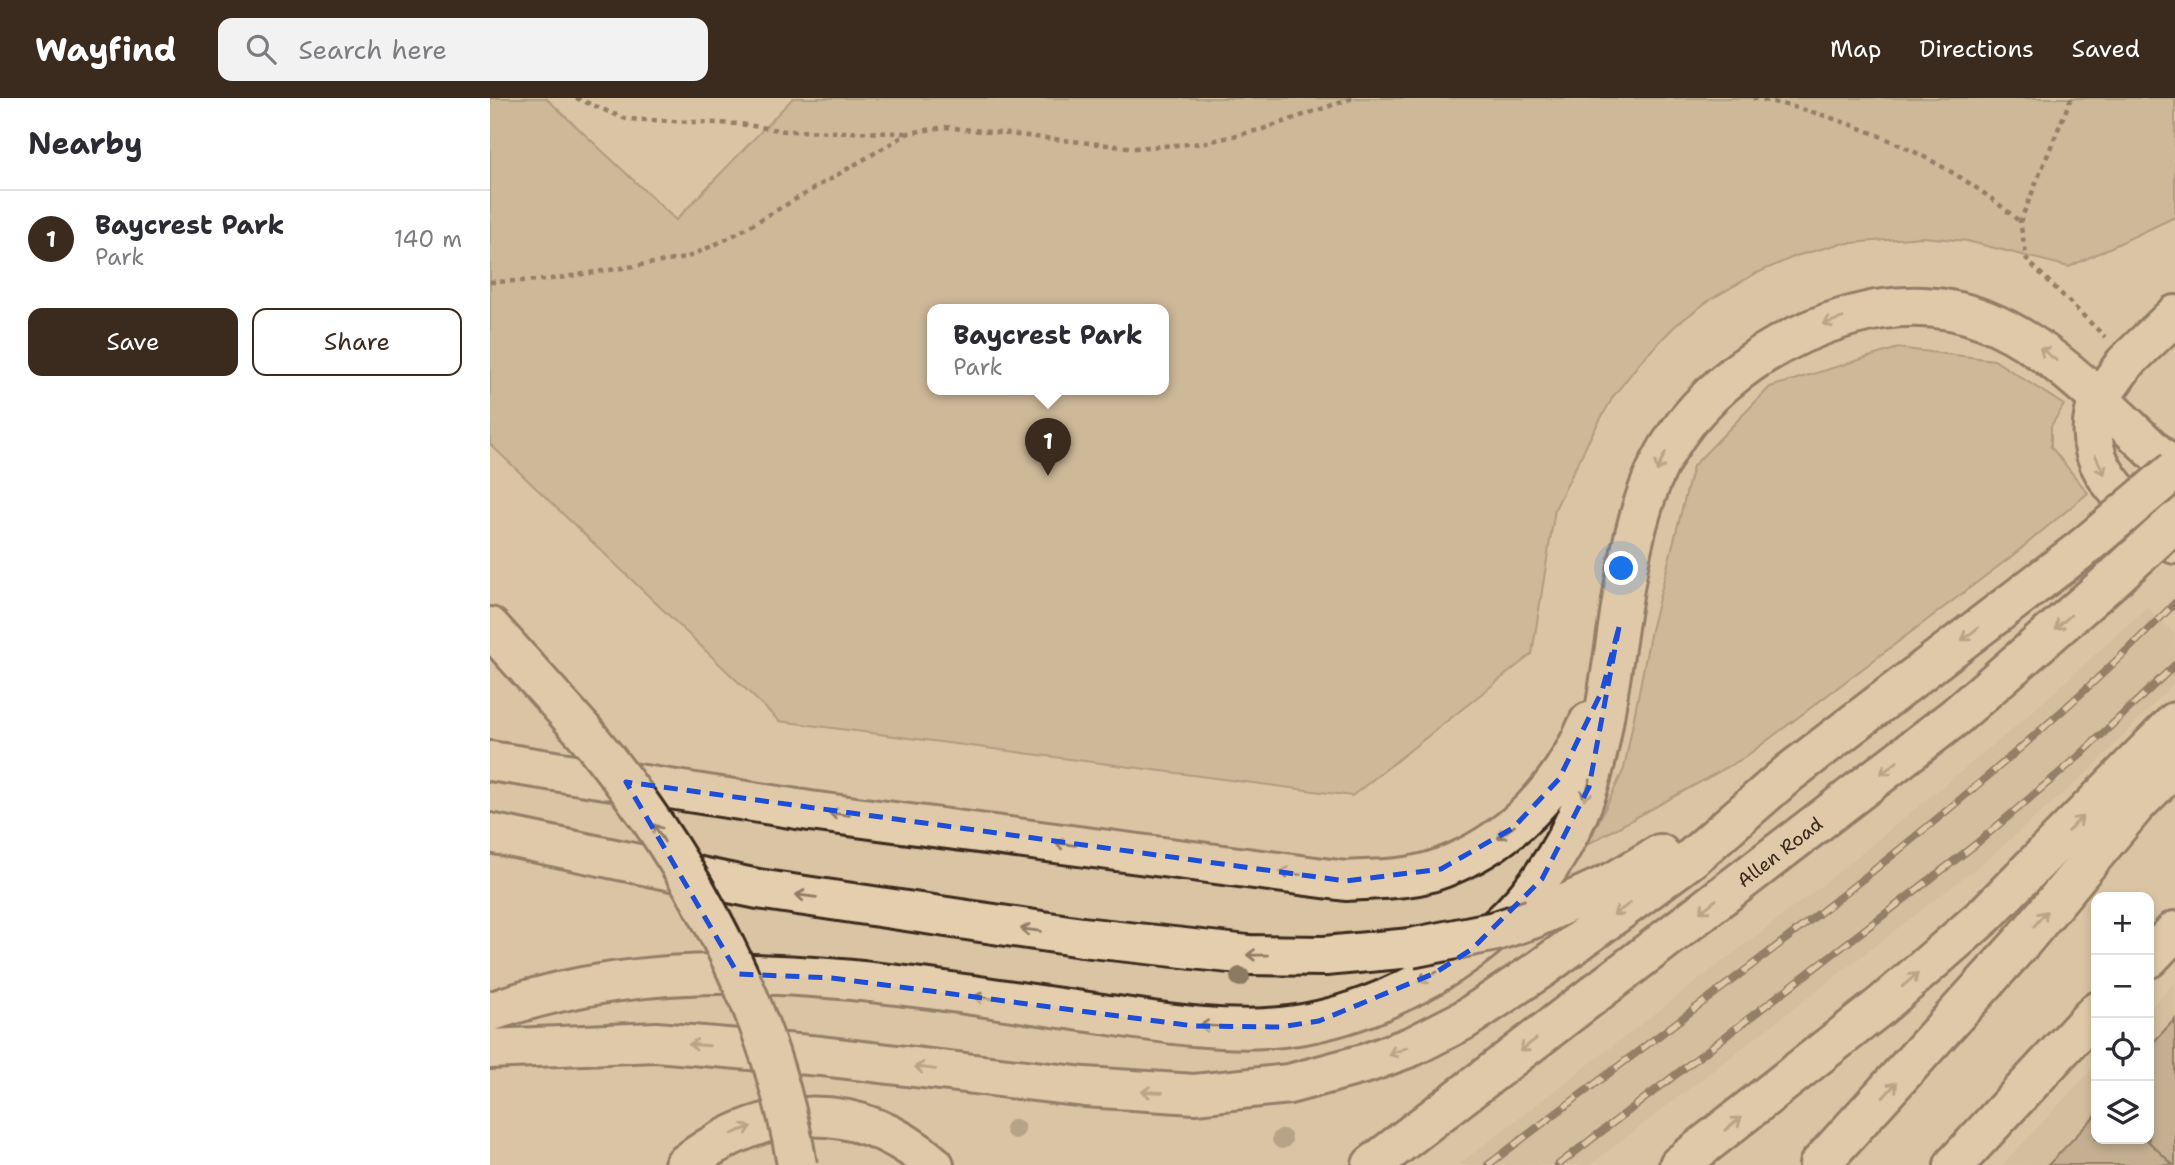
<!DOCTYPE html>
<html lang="en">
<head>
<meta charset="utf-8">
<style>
  body { margin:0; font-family:"Shantell Sans",sans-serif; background:#f2f2f3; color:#2b2b33 }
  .controls { position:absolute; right:21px; bottom:21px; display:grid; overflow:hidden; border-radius:14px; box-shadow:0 4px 10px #0003 }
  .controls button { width:63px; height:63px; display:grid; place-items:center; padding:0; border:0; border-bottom:2px solid #e1e1e2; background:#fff; color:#2b2b33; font:35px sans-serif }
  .you { position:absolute; left:1132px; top:471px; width:24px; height:24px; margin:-18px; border:5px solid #fff; border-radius:50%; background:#1a73e8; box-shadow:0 0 0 10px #1a73e833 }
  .badge { display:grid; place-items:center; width:46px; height:46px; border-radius:50%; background:#3b2a1e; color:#fff; font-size:23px; font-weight:700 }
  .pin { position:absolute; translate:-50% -58px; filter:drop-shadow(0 2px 4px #0008) }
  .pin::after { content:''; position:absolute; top:37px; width:24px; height:21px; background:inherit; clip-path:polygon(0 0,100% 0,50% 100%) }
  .popup { position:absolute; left:437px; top:206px; width:242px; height:91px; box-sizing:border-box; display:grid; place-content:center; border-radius:14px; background:#fff; filter:drop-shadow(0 2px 5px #0005); font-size:23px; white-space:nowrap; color:#7c7c81 }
  .popup b { font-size:26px; color:#2b2b33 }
  .popup::after { content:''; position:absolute; left:50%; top:100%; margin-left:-14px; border:14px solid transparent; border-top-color:#fff }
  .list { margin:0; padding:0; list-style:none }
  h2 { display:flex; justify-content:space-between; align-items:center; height:91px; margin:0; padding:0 28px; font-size:30px }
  h2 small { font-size:23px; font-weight:400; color:#7c7c81 }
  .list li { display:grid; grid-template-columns:46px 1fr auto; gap:21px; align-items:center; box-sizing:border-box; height:98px; padding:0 28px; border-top:2px solid #e1e1e2 }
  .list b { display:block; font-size:26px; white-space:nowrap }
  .list p { margin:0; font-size:23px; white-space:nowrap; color:#7c7c81 }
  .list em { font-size:23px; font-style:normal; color:#7c7c81 }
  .actions { display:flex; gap:14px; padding:21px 28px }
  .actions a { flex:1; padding:16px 0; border:2px solid #3b2a1e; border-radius:14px; text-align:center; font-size:24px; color:#3b2a1e }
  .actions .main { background:#3b2a1e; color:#fff }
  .icon { flex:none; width:38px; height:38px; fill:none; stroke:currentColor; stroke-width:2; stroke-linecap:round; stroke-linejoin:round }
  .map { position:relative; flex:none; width:1685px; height:1067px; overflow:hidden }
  header { display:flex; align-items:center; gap:42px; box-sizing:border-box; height:98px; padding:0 35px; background:#3b2a1e; color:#fff }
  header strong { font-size:33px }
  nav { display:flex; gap:38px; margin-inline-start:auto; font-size:24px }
  .search { width:490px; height:63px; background:#f2f2f3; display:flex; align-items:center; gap:18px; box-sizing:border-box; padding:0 24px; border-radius:14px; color:#7c7c81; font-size:26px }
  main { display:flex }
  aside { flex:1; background:#fff }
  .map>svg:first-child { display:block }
  .built { fill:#cbb697 }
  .green { fill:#bca88b; stroke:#7c6954; stroke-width:2; fill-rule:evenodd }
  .building { fill:#a8947a; stroke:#3b2a1e; stroke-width:2 }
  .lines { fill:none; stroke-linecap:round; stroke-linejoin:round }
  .secondary-casing { stroke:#3b2a1e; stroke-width:44 }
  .highway-casing { stroke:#3b2a1e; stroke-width:44 }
  .path { stroke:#3b2a1e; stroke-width:4.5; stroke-dasharray:5 5; stroke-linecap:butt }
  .secondary { stroke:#e4cead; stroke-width:38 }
  .highway { stroke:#e4cead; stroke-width:38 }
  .rail-casing { stroke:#3b2a1e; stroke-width:8 }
  .rail { stroke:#e4cead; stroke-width:5; stroke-dasharray:16; stroke-linecap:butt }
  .highway-bridge-casing { stroke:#3b2a1e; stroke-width:44; stroke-linecap:butt }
  .highway-bridge { stroke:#e4cead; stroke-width:38 }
  .tree { fill:#8d7a63 }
  .oneway { stroke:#907c66 }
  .marked { fill:none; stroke:#1d4ed8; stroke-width:5; stroke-dasharray:14 9; stroke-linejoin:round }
  .labels { text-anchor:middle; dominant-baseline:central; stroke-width:7; stroke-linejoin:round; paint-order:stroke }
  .street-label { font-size:19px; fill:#3b2a1e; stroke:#e4cead }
</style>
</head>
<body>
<header>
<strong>Wayfind</strong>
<div class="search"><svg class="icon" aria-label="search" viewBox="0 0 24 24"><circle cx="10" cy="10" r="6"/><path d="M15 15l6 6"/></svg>Search here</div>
<nav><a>Map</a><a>Directions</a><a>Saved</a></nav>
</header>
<main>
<aside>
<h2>Nearby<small></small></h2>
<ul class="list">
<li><span class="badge">1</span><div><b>Baycrest Park</b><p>Park</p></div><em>140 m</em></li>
</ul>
<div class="actions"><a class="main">Save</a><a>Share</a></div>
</aside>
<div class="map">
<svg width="1685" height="1067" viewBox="0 0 1685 1067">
  <rect width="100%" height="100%" fill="#dac4a4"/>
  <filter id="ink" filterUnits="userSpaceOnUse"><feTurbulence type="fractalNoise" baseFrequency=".0143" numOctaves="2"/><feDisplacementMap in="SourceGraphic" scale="14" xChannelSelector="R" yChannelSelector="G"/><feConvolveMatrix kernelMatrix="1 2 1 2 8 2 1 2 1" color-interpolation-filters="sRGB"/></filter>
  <g filter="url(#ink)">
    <g class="built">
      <path d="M1657 509 1685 536V584L1602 670 1498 761 1100 1067H968L1341 780 1532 623Z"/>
      <path d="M1685 884V1067H1512L1606 967V1041H1659V912Z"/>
    </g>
    <g class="green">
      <path d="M0 0H56L186 122 303 0H1685V119L1579 169 1477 143 1432 139 1349 146 1306 158 1265 176 1218 203 1185 228 1151 263 1123 299 1102 336 1065 411 1042 556 862 698 289 623 0 346ZM442 212H674V292H442Z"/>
      <path d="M1408 250 1504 262 1574 307 1561 328V349L1598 395 1522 458 1254 660 1098 746 1134 671 1161 532 1203 368 1280 289Z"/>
    </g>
    <g class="building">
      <path d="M1685 921V1067H1683L1656 1041H1659V949Z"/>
      <path d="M1685 921V1067H1683L1656 1041H1659V949Z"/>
      <path d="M1606 1017V1041H1656L1683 1067H1558Z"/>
    </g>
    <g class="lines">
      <defs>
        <g id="secondary">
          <path d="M1685 373 1609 301C1583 370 1641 405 1685 446"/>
          <path d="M1659 860 1685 833"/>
          <path d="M1464 1067 1606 914"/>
        </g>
        <g id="highway">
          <path d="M0 529 96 636"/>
          <path d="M0 663 320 713 856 783C888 781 922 782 952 770 1021 744 1071 691 1099 624"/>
          <path d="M0 735 268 791 592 839 758 857 835 858 921 850"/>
          <path d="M1042 821 1125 783 1170 756"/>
          <path d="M0 914C108 875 224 870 338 880 428 887 517 903 606 915 667 924 731 935 792 929 859 922 929 891 982 851 1035 811 1075 756 1097 693 1109 657 1114 619 1120 582 1130 521 1136 456 1156 398 1186 309 1268 245 1357 219 1464 187 1534 232 1609 301L1635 265 1685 217"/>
          <path d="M0 951 166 944 331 958 595 989 705 996 799 986 877 965 923 948 974 922 1052 870 1203 759 1299 675 1593 450"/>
          <path d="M194 1067C273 1006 366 999 444 1067"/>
          <path id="s1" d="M882 1067 1465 619 1625 479"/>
          <path d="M1189 1067 1392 907 1495 817 1685 624"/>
          <path d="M1329 1067 1531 845 1646 707 1685 668"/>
        </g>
      </defs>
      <use href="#secondary" class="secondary-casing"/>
      <use href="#highway" class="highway-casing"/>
      <g class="path">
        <path d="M86 0 136 21 250 26 295 33 418 35"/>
        <path d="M1263 0C1356 17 1460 61 1530 124"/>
        <path d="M1581 0 1530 124 1537 162 1615 239"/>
        <path d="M0 184 55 182 196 160 239 140 419 35 455 29 645 50 714 45 773 31 863 0"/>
      </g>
      <use href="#secondary" class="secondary"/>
      <use href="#highway" class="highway"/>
      <defs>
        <g id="rail">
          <path d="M998 1067C1233 887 1477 716 1685 505"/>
          <path d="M1068 1067 1486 746 1588 659 1685 567"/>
        </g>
      </defs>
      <use href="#rail" class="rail-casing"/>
      <use href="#rail" class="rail"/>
      <defs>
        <g id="highway-bridge">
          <path d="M1593 450 1685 372"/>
          <path d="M1625 479 1685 424"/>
          <path d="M96 636C198 759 281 908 307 1067"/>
          <path d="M921 850 1006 833 1042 821"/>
        </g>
      </defs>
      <use href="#highway-bridge" class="highway-bridge-casing"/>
      <use href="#highway-bridge" class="highway-bridge"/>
    </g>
    <g class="tree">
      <circle cx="750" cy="879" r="10"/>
      <circle cx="525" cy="1031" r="10"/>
      <circle cx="792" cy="1041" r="10"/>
    </g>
    <defs><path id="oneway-shaft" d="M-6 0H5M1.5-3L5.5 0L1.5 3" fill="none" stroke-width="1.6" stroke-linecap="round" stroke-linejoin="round" transform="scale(1.75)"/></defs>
    <g class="oneway">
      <use href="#oneway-shaft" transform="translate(1343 223) rotate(162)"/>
      <use href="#oneway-shaft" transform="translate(1558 256) rotate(-142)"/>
      <use href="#oneway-shaft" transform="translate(1171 364) rotate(115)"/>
      <use href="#oneway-shaft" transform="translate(1610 367) rotate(65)"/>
      <use href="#oneway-shaft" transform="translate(1573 524) rotate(139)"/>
      <use href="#oneway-shaft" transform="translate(1480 536) rotate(143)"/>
      <use href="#oneway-shaft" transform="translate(1399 670) rotate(142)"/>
      <use href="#oneway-shaft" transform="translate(1097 692) rotate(108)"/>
      <use href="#oneway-shaft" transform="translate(349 716) rotate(-173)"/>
      <use href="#oneway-shaft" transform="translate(1585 726) rotate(-45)"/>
      <use href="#oneway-shaft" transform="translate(1016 734) rotate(144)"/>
      <use href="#oneway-shaft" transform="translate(169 735) rotate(-122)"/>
      <use href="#oneway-shaft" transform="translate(575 746) rotate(-173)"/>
      <use href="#oneway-shaft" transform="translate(800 775) rotate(-173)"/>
      <use href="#oneway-shaft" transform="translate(316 798) rotate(-172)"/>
      <use href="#oneway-shaft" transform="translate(1218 808) rotate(142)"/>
      <use href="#oneway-shaft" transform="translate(1132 811) rotate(144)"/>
      <use href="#oneway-shaft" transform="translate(1550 821) rotate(-50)"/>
      <use href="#oneway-shaft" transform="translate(541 832) rotate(-172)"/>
      <use href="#oneway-shaft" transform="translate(767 857) rotate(-179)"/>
      <use href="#oneway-shaft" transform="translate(938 879) rotate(151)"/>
      <use href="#oneway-shaft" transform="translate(1420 882) rotate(-41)"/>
      <use href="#oneway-shaft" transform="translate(494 900) rotate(-173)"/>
      <use href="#oneway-shaft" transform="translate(720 928) rotate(-177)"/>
      <use href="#oneway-shaft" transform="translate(209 947) rotate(-176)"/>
      <use href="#oneway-shaft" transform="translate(1038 947) rotate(142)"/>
      <use href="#oneway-shaft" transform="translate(908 953) rotate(159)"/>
      <use href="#oneway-shaft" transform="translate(435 970) rotate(-173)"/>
      <use href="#oneway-shaft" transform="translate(1400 992) rotate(-48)"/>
      <use href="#oneway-shaft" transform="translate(662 994) rotate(-178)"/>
      <use href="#oneway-shaft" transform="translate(1243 1026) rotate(-37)"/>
      <use href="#oneway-shaft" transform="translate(252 1032) rotate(-21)"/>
    </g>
  </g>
  <path d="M0 0H1685V1067H0ZM1129 529 1099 689 1052 781 982 851 945 875 829 923 790 929 704 928 342 880 248 876 136 684 856 783 951 771 1023 730 1069 681 1112 593Z" fill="#dac4a4" fill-opacity=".55" fill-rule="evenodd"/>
  <path class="marked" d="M1129 529 1099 689 1052 781 982 851 945 875 829 923 790 929 704 928 342 880 248 876 136 684 856 783 951 771 1023 730 1069 681 1112 593Z"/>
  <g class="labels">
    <g class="street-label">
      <text stroke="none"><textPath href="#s1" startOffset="514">Allen Road</textPath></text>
    </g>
  </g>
</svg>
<div class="controls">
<button>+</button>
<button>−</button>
<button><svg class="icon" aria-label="locate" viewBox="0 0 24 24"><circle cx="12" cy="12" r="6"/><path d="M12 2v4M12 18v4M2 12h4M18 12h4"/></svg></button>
<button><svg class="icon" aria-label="layers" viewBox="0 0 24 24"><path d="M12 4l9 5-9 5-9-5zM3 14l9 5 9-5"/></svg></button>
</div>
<div class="you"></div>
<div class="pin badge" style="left:558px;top:378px">1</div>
<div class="popup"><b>Baycrest Park</b>Park</div>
</div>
</main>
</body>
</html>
